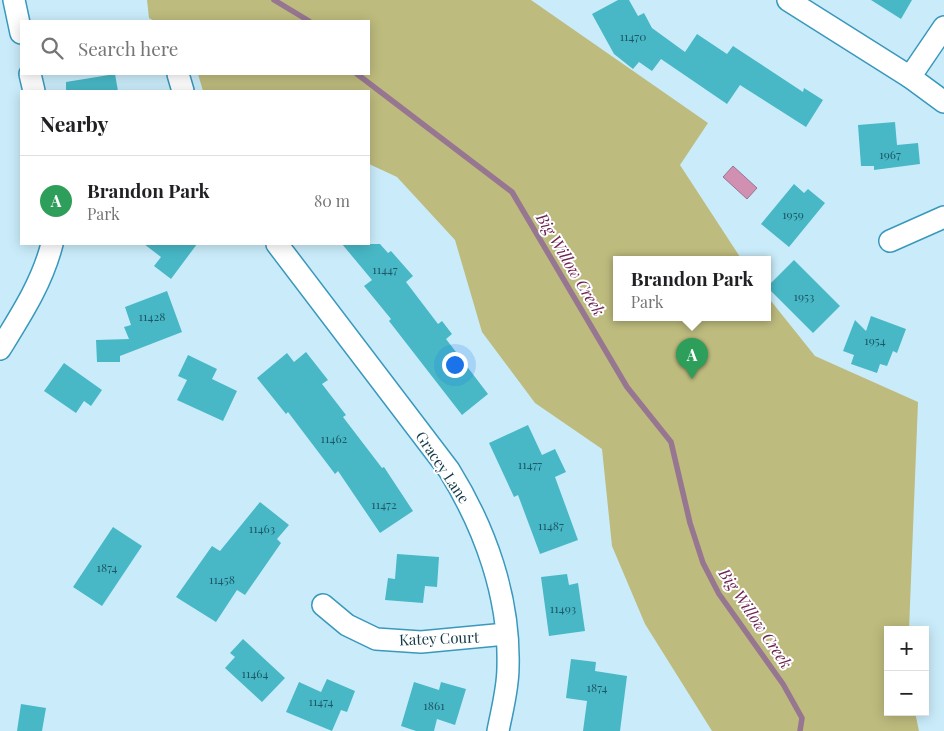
<!DOCTYPE html>
<html lang="en">
<head>
<meta charset="utf-8">
<style>
  body { margin:0; font-family:"Playfair Display",serif; background:#f2f2f2; color:#202124 }
  .controls { position:absolute; right:15px; bottom:15px; display:grid; overflow:hidden; border-radius:0px; box-shadow:0 2px 12px #0003 }
  .controls button { width:45px; height:45px; display:grid; place-items:center; padding:0; border:0; border-bottom:1px solid #e0e0e0; background:#fff; color:#202124; font:25px sans-serif }
  .you { position:absolute; left:454px; top:364px; width:18px; height:18px; margin:-12px; border:4px solid #fff; border-radius:50%; background:#1a73e8; box-shadow:0 0 0 8px #1a73e833 }
  .badge { display:grid; place-items:center; width:32px; height:32px; border-radius:50%; background:#111827; color:#fff; font-size:16px; font-weight:700 }
  .pin { position:absolute; translate:-50% -41px; filter:drop-shadow(0 1px 2px #0008) }
  .pin::after { content:''; position:absolute; top:26px; width:18px; height:15px; background:inherit; clip-path:polygon(0 0,100% 0,50% 100%) }
  .popup { position:absolute; left:613px; top:256px; width:158px; height:65px; box-sizing:border-box; display:grid; place-content:center; border-radius:0px; background:#fff; filter:drop-shadow(0 1px 4px #0005); font-size:16px; white-space:nowrap; color:#757577 }
  .popup b { font-size:19px; color:#202124 }
  .popup::after { content:''; position:absolute; left:50%; top:100%; margin-left:-10px; border:10px solid transparent; border-top-color:#fff }
  .list { margin:0; padding:0; list-style:none }
  h2 { display:flex; justify-content:space-between; align-items:center; height:65px; margin:0; padding:0 20px; font-size:21px }
  h2 small { font-size:16px; font-weight:400; color:#757577 }
  .list li { display:grid; grid-template-columns:32px 1fr auto; gap:15px; align-items:center; box-sizing:border-box; height:90px; padding:0 20px; border-top:1px solid #e0e0e0 }
  .list b { display:block; font-size:19px; white-space:nowrap }
  .list p { margin:0; font-size:16px; white-space:nowrap; color:#757577 }
  .list em { font-size:16px; font-style:normal; color:#757577 }
  .icon { flex:none; width:28px; height:28px; fill:none; stroke:currentColor; stroke-width:2; stroke-linecap:round; stroke-linejoin:round }
  .map { position:relative; flex:none; width:944px; height:731px; overflow:hidden }
  .search { position:absolute; background:#fff; box-shadow:0 2px 12px #0003; left:20px; top:20px; width:350px; height:55px; display:flex; align-items:center; gap:12px; box-sizing:border-box; padding:0 18px; border-radius:0px; color:#757577; font-size:19px }
  .panel { position:absolute; background:#fff; box-shadow:0 2px 12px #0003; left:20px; top:90px; width:350px; height:155px; border-radius:0px }
  .map>svg:first-child { display:block }
  .green { fill:#bdbb7d }
  .water { fill:#d190b2; stroke:#977692 }
  .lines { fill:none; stroke-linecap:round; stroke-linejoin:round }
  .stream { stroke:#977692; stroke-width:5.5 }
  .building { fill:#48b8c6 }
  .minor-casing { stroke:#3998bc; stroke-width:24 }
  .minor { stroke:#fff; stroke-width:21 }
  .labels { text-anchor:middle; dominant-baseline:central; stroke-width:4; stroke-linejoin:round; paint-order:stroke }
  .number-label { font-size:12px; fill:#1e5867 }
  .street-label { font-size:15px; fill:#103847; stroke:#fff }
  .water-label { font-size:16px; font-style:italic; fill:#6f2351; stroke:#fff }
</style>
</head>
<body>
<div class="map">
<svg width="944" height="731" viewBox="0 0 944 731">
  <rect width="100%" height="100%" fill="#caecfa"/>
  <path class="green" d="M147 0H531L708 123 680 165 742 260H617V318H767V296L815 356 918 402 909 630H888V712H915L919 731H712L645 624 612 546 602 449 535 403 482 332 455 240 397 177 369 164V91H203L198 74H369V21H154L149 18Z"/>
  <path class="water" d="M733 166 757 188 747 199 723 177Z"/>
  <g class="lines">
    <g class="stream">
      <path d="M274 0 309 21"/>
      <path d="M357 74 512 192 627 387 671 442 690 523 703 563 719 594 783 684 802 718 800 731"/>
    </g>
  </g>
  <g class="building">
    <path d="M618 0H629L638 16 644 13 652 28 685 52 697 34 727 54 733 46 803 92 804 88 823 100 806 127 740 85 727 104 661 59 652 71 639 62 633 69 614 54 592 14Z"/>
    <path d="M871 0H912L901 19Z"/>
    <path d="M115 74 118 91H66V82Z"/>
    <path d="M895 122 897 145 918 143 920 164 874 170V166H861L858 125Z"/>
    <path d="M794 184 804 193 808 189 825 203 789 247 761 224Z"/>
    <path d="M144 244H197L171 279 154 266 161 257Z"/>
    <path d="M342 244H380L388 253 391 251 413 276 406 282 438 324 442 321 452 334 446 339 488 394 462 415 389 321 391 319 364 286 372 280Z"/>
    <path d="M794 260 840 306 813 333 767 287Z"/>
    <path d="M167 291 182 332 120 356V362H97L96 340 129 339 124 327 131 325 125 307Z"/>
    <path d="M871 316 906 329 897 353 893 351 887 366 880 364 877 373 851 364 854 355 843 351 855 320 866 331Z"/>
    <path d="M306 352 328 380 322 384 346 415 343 417 382 468 384 467 413 511 380 533 338 471 335 474 288 412 286 414 257 378 287 353 294 362Z"/>
    <path d="M188 355 217 369 212 379 237 391 223 421 177 400 187 380 178 376Z"/>
    <path d="M64 363 102 390 91 406 84 401 76 413 44 391Z"/>
    <path d="M528 425 542 455 555 449 566 472 555 477 578 540 540 554 518 495 514 497 489 443Z"/>
    <path d="M260 502 289 525 277 539 281 543 245 595 237 590 216 622 176 597 212 546 220 551Z"/>
    <path d="M113 527 142 546 102 606 73 587Z"/>
    <path d="M397 554 439 557 437 587 425 586 423 603 385 600 388 578 395 579Z"/>
    <path d="M567 574 569 585 578 583 585 631 549 636 541 577Z"/>
    <path d="M243 639 285 678 262 702 225 668 235 657 230 653Z"/>
    <path d="M571 659 596 662 595 671 627 676 620 731H583L587 701 566 698Z"/>
    <path d="M327 679 355 691 347 712 341 710 332 731 286 712 299 682 321 692Z"/>
    <path d="M414 682 439 690 441 682 466 689 455 725 437 719 434 731H416L401 726Z"/>
    <path d="M21 704 46 708 42 731H17Z"/>
  </g>
  <g class="lines">
    <defs>
      <g id="minor">
        <path d="M14 0 21 33"/>
        <path d="M788 0 910 77 944 102"/>
        <path d="M30 74 34 91"/>
        <path d="M178 74 183 91"/>
        <path d="M910 77 944 27"/>
        <path d="M890 241 944 217"/>
        <path d="M277 244 449 470C485 528 510 597 508 667 508 689 502 710 498 731"/>
        <path d="M0 349C21 315 42 283 52 244"/>
        <path d="M323 605 347 625 376 639 421 642 506 634"/>
      </g>
    </defs>
    <use href="#minor" class="minor-casing"/>
    <use href="#minor" class="minor"/>
  </g>
  <g class="labels">
    <g class="number-label">
      <text x="633" y="36">11470</text>
      <text x="890" y="154">1967</text>
      <text x="793" y="214">1959</text>
      <text x="385" y="269">11447</text>
      <text x="804" y="296">1953</text>
      <text x="152" y="316">11428</text>
      <text x="875" y="340">1954</text>
      <text x="334" y="438">11462</text>
      <text x="530" y="464">11477</text>
      <text x="384" y="504">11472</text>
      <text x="551" y="525">11487</text>
      <text x="262" y="528">11463</text>
      <text x="107" y="567">1874</text>
      <text x="222" y="579">11458</text>
      <text x="563" y="608">11493</text>
      <text x="255" y="673">11464</text>
      <text x="597" y="687">1874</text>
      <text x="321" y="701">11474</text>
      <text x="434" y="705">1861</text>
    </g>
    <g class="street-label">
      <text transform="translate(443 467) rotate(56)">Gracey Lane</text>
      <text transform="translate(439 638) rotate(-2)">Katey Court</text>
    </g>
    <g class="water-label">
      <text transform="translate(571 264) rotate(59)">Big Willow Creek</text>
      <text transform="translate(756 618) rotate(56)">Big Willow Creek</text>
    </g>
  </g>
</svg>
<div class="controls">
<button>+</button>
<button>−</button>
</div>
<div class="you"></div>
<div class="pin badge" style="left:692px;top:379px;background:#2e9e5b">A</div>
<div class="popup"><b>Brandon Park</b>Park</div>
<div class="search"><svg class="icon" aria-label="search" viewBox="0 0 24 24"><circle cx="10" cy="10" r="6"/><path d="M15 15l6 6"/></svg>Search here</div>
<section class="panel">
<h2>Nearby<small></small></h2>
<ul class="list">
<li><span class="badge" style="background:#2e9e5b">A</span><div><b>Brandon Park</b><p>Park</p></div><em>80 m</em></li>
</ul>
</section>
</div>
</body>
</html>
